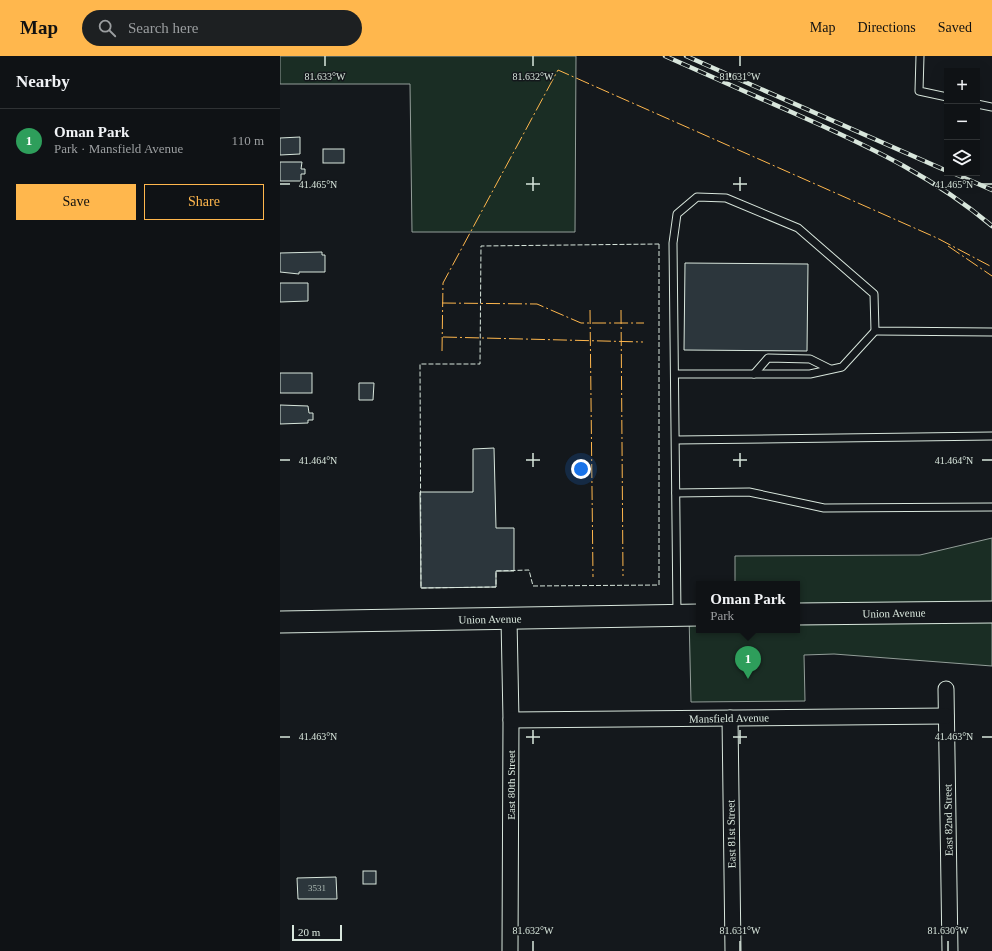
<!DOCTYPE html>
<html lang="en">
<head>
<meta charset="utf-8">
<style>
  body { margin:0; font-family:"Times New Roman",serif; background:#1d2022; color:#f1f3f6 }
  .controls { position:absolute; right:12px; top:12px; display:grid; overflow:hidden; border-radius:0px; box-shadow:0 4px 16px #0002 }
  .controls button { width:36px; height:36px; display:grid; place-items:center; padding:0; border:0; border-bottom:1px solid #2f3234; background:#0f1215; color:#f1f3f6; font:20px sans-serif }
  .scale { position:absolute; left:12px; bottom:10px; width:50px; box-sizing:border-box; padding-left:4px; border:2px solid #d8e6dc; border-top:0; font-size:11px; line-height:14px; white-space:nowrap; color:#d8e6dc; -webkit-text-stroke:3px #14181c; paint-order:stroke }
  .you { position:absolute; left:301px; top:413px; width:14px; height:14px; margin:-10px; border:3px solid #fff; border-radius:50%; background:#1a73e8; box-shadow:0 0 0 6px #1a73e833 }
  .badge { display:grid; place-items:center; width:26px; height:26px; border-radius:50%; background:#ffb74d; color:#fff; font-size:13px; font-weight:700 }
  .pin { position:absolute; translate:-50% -33px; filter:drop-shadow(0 1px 2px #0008) }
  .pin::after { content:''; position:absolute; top:21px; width:14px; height:12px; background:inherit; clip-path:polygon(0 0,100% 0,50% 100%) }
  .popup { position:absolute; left:416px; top:525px; width:104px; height:52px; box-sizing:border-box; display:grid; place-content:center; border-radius:0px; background:#0f1215; filter:drop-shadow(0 1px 3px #0005); font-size:13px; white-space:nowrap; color:#9b9ea0 }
  .popup b { font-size:15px; color:#f1f3f6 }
  .popup::after { content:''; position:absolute; left:50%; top:100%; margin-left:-8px; border:8px solid transparent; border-top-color:#0f1215 }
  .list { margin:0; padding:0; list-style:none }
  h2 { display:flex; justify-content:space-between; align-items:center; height:52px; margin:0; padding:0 16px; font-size:17px }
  h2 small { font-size:13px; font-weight:400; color:#9b9ea0 }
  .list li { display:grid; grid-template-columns:26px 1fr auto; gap:12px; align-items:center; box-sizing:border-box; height:64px; padding:0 16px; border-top:1px solid #2f3234 }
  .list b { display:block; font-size:15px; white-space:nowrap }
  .list p { margin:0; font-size:13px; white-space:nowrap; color:#9b9ea0 }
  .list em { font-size:13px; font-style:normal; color:#9b9ea0 }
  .actions { display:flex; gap:8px; padding:12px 16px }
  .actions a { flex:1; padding:9px 0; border:1px solid #ffb74d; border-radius:0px; text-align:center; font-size:14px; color:#ffb74d }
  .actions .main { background:#ffb74d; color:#111 }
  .icon { flex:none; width:22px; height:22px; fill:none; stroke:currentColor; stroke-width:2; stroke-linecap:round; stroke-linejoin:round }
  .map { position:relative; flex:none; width:712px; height:895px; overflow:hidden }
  header { display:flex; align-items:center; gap:24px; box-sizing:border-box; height:56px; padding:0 20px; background:#ffb74d; color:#111 }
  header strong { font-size:19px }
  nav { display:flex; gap:22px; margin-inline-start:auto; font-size:14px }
  .search { width:280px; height:36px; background:#1d2022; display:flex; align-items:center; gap:10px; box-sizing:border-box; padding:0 14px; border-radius:22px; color:#9b9ea0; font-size:15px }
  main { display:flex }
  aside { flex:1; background:#0f1215 }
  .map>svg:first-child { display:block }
  .green { fill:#1a2d24; stroke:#939e99 }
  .building { fill:#2c363c; stroke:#d8e6dc }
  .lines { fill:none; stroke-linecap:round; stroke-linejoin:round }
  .service-casing { stroke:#d8e6dc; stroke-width:9 }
  .minor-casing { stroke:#d8e6dc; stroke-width:17 }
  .secondary-casing { stroke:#d8e6dc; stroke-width:23 }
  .service { stroke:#14181c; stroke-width:7 }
  .minor { stroke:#14181c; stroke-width:15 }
  .secondary { stroke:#14181c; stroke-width:21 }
  .rail-casing { stroke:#d8e6dc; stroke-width:4.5 }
  .rail { stroke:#14181c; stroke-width:3; stroke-dasharray:9; stroke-linecap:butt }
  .fence { stroke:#d8e6dc; stroke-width:1; stroke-dasharray:5 2; stroke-linecap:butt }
  .power { stroke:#ffb74d; stroke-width:1; stroke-dasharray:14 3 2 3; stroke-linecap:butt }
  .ticks { fill:none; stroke:#d8e6dc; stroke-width:1.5 }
  .labels { text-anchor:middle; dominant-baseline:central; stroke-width:3; stroke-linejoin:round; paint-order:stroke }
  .number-label { font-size:9px; fill:#adbab4 }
  .street-label { font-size:11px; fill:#d8e6dc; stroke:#14181c }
  .ticks-label { font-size:10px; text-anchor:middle; fill:#d8e6dc; stroke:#14181c; stroke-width:3; stroke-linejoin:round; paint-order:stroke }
</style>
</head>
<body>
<header>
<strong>Map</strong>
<div class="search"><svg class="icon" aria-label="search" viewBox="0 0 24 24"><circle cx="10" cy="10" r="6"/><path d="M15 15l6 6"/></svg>Search here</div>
<nav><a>Map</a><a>Directions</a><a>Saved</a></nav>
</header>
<main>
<aside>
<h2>Nearby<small></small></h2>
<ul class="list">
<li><span class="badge" style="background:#2e9e5b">1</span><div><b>Oman Park</b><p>Park · Mansfield Avenue</p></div><em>110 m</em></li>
</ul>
<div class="actions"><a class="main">Save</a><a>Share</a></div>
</aside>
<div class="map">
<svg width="712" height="895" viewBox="0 0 712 895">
  <rect width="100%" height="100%" fill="#14181c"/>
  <g class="green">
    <path d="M0 0H296L295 176H132L130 28H0Z"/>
    <path d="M712 482V610L554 598 524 599 525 645 411 646 409 559H419V574H517V528H455V500L640 499Z"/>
  </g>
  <g class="building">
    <path d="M20 81V98L0 99V82Z"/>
    <rect x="43" y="93" width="21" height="14"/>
    <path d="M0 106H22L21 113H25V118H21V125H0Z"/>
    <path d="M42 196V199H45V216H19V218L0 216V197Z"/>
    <path d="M405 207 528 208 527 295 404 294Z"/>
    <path d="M0 227H28V245L0 246Z"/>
    <rect x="0" y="317" width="32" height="20"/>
    <path d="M79 327H94L93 344H79Z"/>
    <path d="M0 349 28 350 29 357H33V364H28V367L0 368Z"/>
    <path d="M214 392 216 472H234V515H216V531L141 532 140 436H193V393Z"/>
    <rect x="83" y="815" width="13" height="13"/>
    <path d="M56 821 57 843H18L17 822Z"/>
  </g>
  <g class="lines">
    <defs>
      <g id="service">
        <path d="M640 0 639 35 667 41"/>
        <path d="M697 48 712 51"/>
        <path d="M395 318H530L562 311 595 275"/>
        <path d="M474 318 488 302 530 303 550 313"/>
        <path d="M396 384 712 380"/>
        <path d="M396 437 469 436 544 452 712 451"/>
        <path d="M397 559 393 187 397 158 417 141 446 142 518 172 594 238 595 275 712 276"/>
      </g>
      <g id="minor">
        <path d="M229 563 231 664 230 895"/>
        <path d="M666 633 670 895"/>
        <path d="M450 662 453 895"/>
        <path d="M231 664 666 660"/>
      </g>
      <g id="secondary">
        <path d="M517 558 712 556"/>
        <path d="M0 566 419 559"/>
      </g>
    </defs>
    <use href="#service" class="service-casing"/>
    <use href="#minor" class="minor-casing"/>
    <use href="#secondary" class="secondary-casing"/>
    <use href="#service" class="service"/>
    <use href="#minor" class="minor"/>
    <use href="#secondary" class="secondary"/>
    <defs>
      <g id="rail">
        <path d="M385 0C432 21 480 42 527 63 594 93 655 122 712 170"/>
        <path d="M406 0 667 115"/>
        <path d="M673 117 712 134"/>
      </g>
    </defs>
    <use href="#rail" class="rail-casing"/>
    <use href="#rail" class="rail"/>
    <path class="fence" d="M379 188V529L253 530 249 514 216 515V531L141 532 140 308H200L201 190Z"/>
    <g class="power">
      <path d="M668 190 712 220"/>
      <path d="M162 247 257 248 301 267H364"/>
      <path d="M310 254 313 521"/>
      <path d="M341 254 343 520"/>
      <path d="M163 281 363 286"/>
      <path d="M162 295 163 227 278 14 657 182 712 211"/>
    </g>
  </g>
  <path class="ticks" d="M45 0V10M253 0V10M460 0V10M253 121V135M460 121V135M0 128H10M246 128H260M453 128H467M702 128H712M253 397V411M460 397V411M0 404H10M246 404H260M453 404H467M702 404H712M253 674V688M460 674V688M0 681H10M246 681H260M453 681H467M702 681H712M253 885V895M460 885V895M668 885V895"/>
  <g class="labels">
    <g class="number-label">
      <text x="37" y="832">3531</text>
    </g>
    <g class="street-label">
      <text transform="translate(614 557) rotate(-1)">Union Avenue</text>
      <text transform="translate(210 563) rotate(-1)">Union Avenue</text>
      <text transform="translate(449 662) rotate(-1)">Mansfield Avenue</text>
      <text transform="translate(231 729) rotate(-90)">East 80th Street</text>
      <text transform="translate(668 764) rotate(-91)">East 82nd Street</text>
      <text transform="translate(451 778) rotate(-91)">East 81st Street</text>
    </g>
  </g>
  <g class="ticks-label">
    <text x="45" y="24">81.633°W</text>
    <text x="253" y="24">81.632°W</text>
    <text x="460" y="24">81.631°W</text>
    <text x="38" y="132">41.465°N</text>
    <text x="674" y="132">41.465°N</text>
    <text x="38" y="408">41.464°N</text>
    <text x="674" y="408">41.464°N</text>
    <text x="38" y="684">41.463°N</text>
    <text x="674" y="684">41.463°N</text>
    <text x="253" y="878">81.632°W</text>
    <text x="460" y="878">81.631°W</text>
    <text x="668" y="878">81.630°W</text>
  </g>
</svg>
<div class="controls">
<button>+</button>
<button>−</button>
<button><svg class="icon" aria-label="layers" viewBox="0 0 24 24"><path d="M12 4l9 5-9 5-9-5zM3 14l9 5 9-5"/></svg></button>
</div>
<div class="scale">20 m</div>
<div class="you"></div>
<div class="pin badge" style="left:468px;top:623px;background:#2e9e5b">1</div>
<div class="popup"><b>Oman Park</b>Park</div>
</div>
</main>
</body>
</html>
